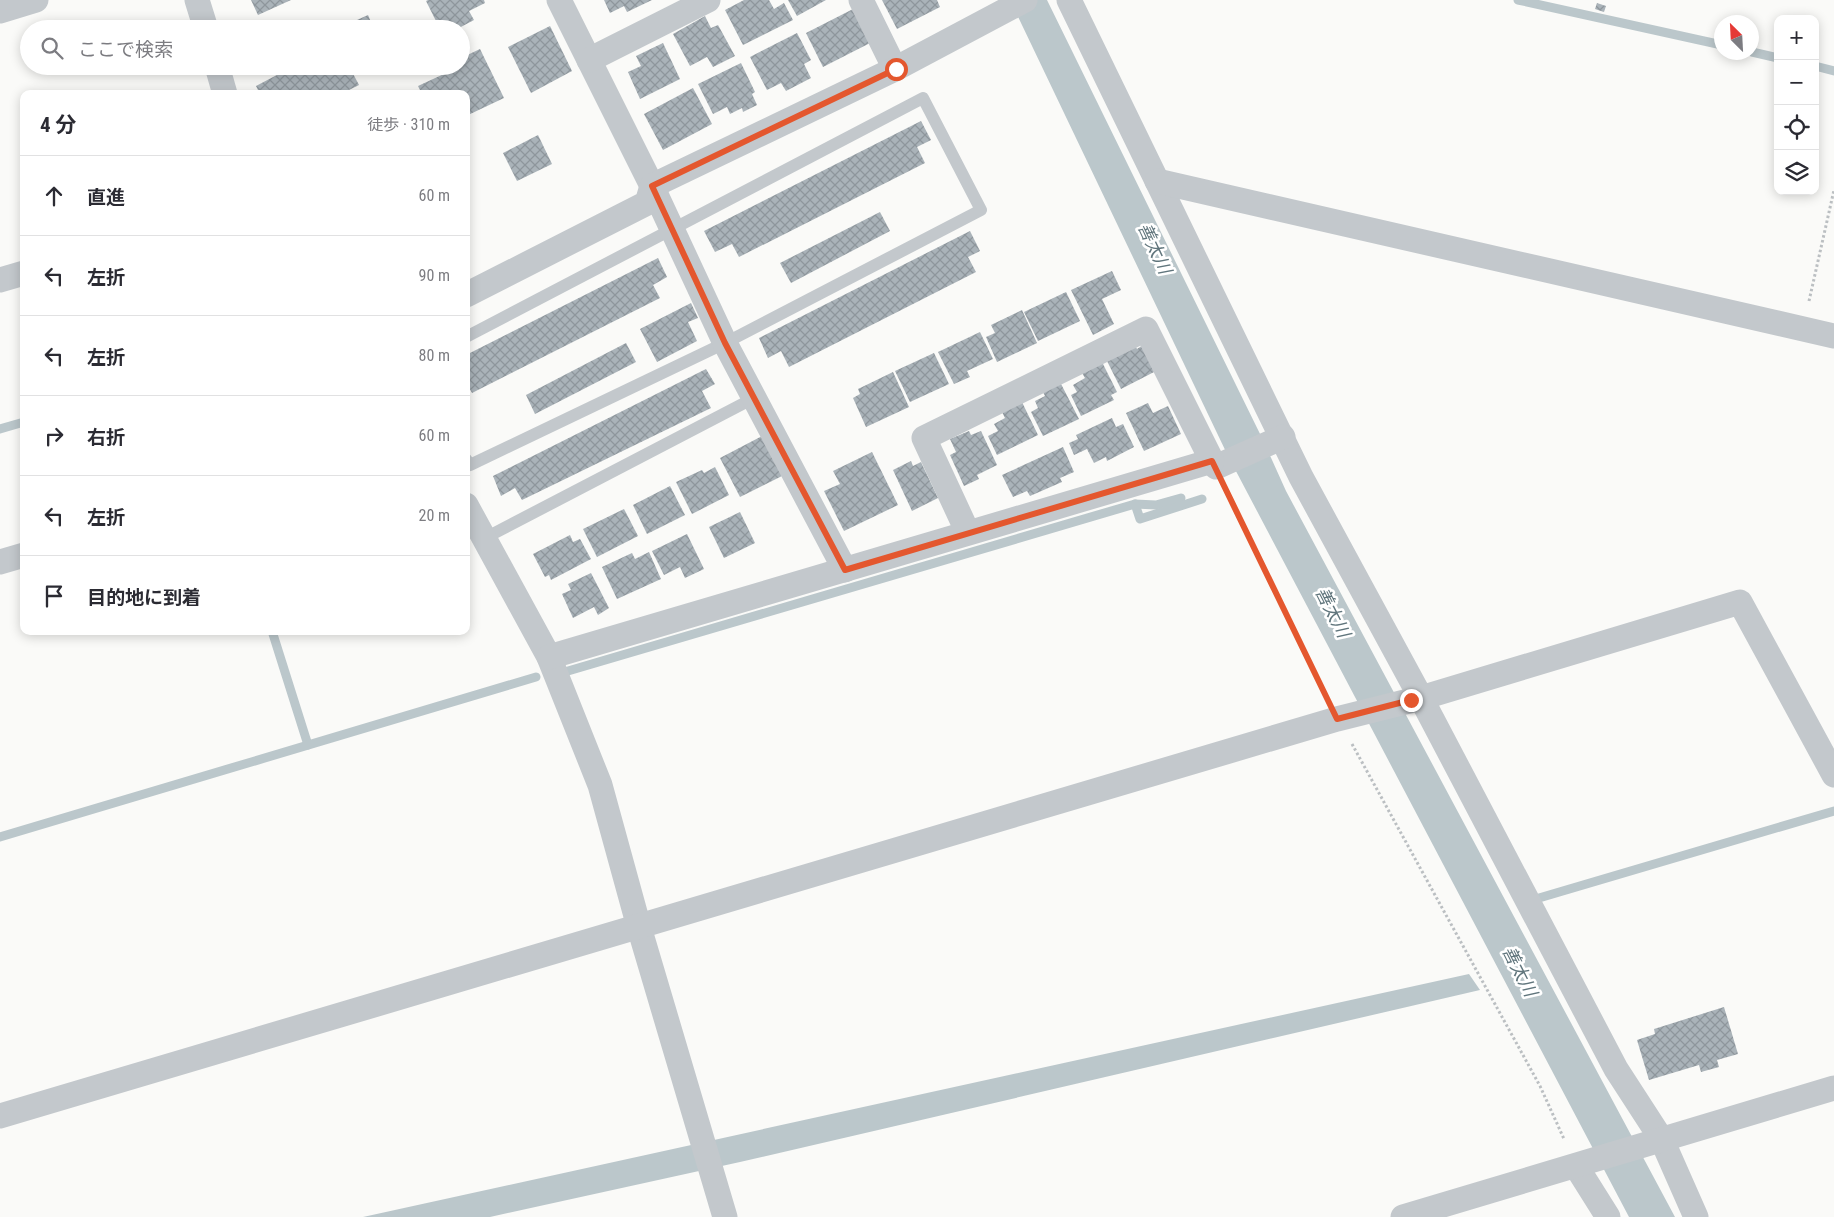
<!DOCTYPE html>
<html lang="ja">
<head>
<meta charset="utf-8">
<style>
  body { margin:0; font-family:"Roboto Condensed","Noto Sans JP",sans-serif; background:#f2f2f3; color:#2b2b33 }
  .controls { position:absolute; right:15px; top:15px; display:grid; overflow:hidden; border-radius:10px; box-shadow:0 2px 12px #0003 }
  .controls button { width:45px; height:45px; display:grid; place-items:center; padding:0; border:0; border-bottom:1px solid #e1e1e2; background:#fff; color:#2b2b33; font:25px sans-serif }
  .compass { position:absolute; left:1714px; top:15px; width:45px; height:45px; border-radius:50%; background:#fff; box-shadow:0 2px 12px #0003; rotate:336deg }
  .stop { position:absolute; width:15px; height:15px; margin:-11px; border:4px solid #e4572e; border-radius:50%; background:#fff }
  .stop.end { background:#e4572e; border-color:#fff; box-shadow:0 1px 5px #0008 }
  .list { margin:0; padding:0; list-style:none }
  h2 { display:flex; justify-content:space-between; align-items:center; height:65px; margin:0; padding:0 20px; font-size:21px }
  h2 small { font-size:16px; font-weight:400; color:#7c7c81 }
  .list li { display:grid; grid-template-columns:32px 1fr auto; gap:15px; align-items:center; box-sizing:border-box; height:80px; padding:0 20px; border-top:1px solid #e1e1e2 }
  .list b { display:block; font-size:19px; white-space:nowrap }
  .list em { font-size:16px; font-style:normal; color:#7c7c81 }
  .icon { flex:none; width:28px; height:28px; fill:none; stroke:currentColor; stroke-width:2; stroke-linecap:round; stroke-linejoin:round }
  .map { position:relative; flex:none; width:1834px; height:1217px; overflow:hidden }
  .search { position:absolute; background:#fff; box-shadow:0 2px 12px #0003; left:20px; top:20px; width:450px; height:55px; display:flex; align-items:center; gap:12px; box-sizing:border-box; padding:0 18px; border-radius:28px; color:#7c7c81; font-size:19px }
  .panel { position:absolute; background:#fff; box-shadow:0 2px 12px #0003; left:20px; top:90px; width:450px; height:545px; border-radius:10px }
  .map>svg:first-child { display:block }
  .water { fill:#bbc7cb }
  .lines { fill:none; stroke-linecap:round; stroke-linejoin:round }
  .stream { stroke:#bbc7cb; stroke-width:9 }
  .building { fill:url(#building-cross-hatch) }
  .path { stroke:#bbbfc2; stroke-width:3; stroke-dasharray:2.5 2.5; stroke-linecap:butt }
  .lane { stroke:#c3c8cc; stroke-width:12 }
  .street { stroke:#c3c8cc; stroke-width:25 }
  .route { stroke:#e4572e; stroke-width:6 }
  .labels { text-anchor:middle; dominant-baseline:central; stroke-width:5; stroke-linejoin:round; paint-order:stroke }
  .water-label { font-size:18px; font-style:italic; fill:#60757c; stroke:#fff }
</style>
</head>
<body>
<div class="map">
<svg width="1834" height="1217" viewBox="0 0 1834 1217">
  <defs>
    <pattern id="building-cross-hatch" width="8" height="8" patternUnits="userSpaceOnUse" patternTransform="scale(1.25)"><rect width="8" height="8" fill="#aab3b9"/><path d="M0 0l8 8M0 8l8-8" fill="none" stroke="#8e969c"/></pattern>
  </defs>
  <rect width="100%" height="100%" fill="#fafaf8"/>
  <g class="water">
    <path d="M1010 0H1047L1263 440 1286 491 1675 1217H1629L1228 456Z"/>
    <path d="M1469 974 1480 990 740 1162 490 1217H363Z"/>
  </g>
  <g class="lines">
    <g class="stream">
      <path d="M1518 0 1722 45"/>
      <path d="M1752 52 1778 58"/>
      <path d="M1815 66 1834 71"/>
      <path d="M0 429 24 422"/>
      <path d="M1135 504 1156 505 1181 498"/>
      <path d="M272 631 308 745"/>
      <path d="M568 671 1135 504 1140 519 1202 499"/>
      <path d="M0 837 536 677"/>
      <path d="M1539 898 1834 811"/>
    </g>
  </g>
  <g class="building">
    <path d="M251 0H291L258 15Z"/>
    <path d="M428 0H484L485 3 469 11 474 20 457 29H440L426 1Z"/>
    <path d="M604 0H652L627 12 624 6 610 13Z"/>
    <path d="M744 0H769L774 9 784 3 793 20 743 45 725 10Z"/>
    <path d="M788 0H826L797 16Z"/>
    <path d="M882 0H937L940 7 897 29Z"/>
    <path d="M1597 3 1606 6 1604 12 1595 9Z"/>
    <path d="M855 8 872 42 823 67 806 33Z"/>
    <path d="M368 15 374 29H348L346 25Z"/>
    <path d="M705 16 711 28 718 25 735 56 713 67 707 57 690 66 673 34Z"/>
    <path d="M550 26 572 71 531 93 508 47Z"/>
    <path d="M797 33 811 60 804 64 811 78 786 91 781 83 767 90 750 57Z"/>
    <path d="M663 43 680 79 640 99 628 72 641 66 636 56Z"/>
    <path d="M480 49 504 98 466 116V94H422L418 86 446 73 443 67 461 66V58Z"/>
    <path d="M741 63 755 92 752 94 757 105 743 112 742 108 730 114 727 107 713 114 698 84Z"/>
    <path d="M294 66H349L359 85 341 94H260L256 86Z"/>
    <path d="M693 88 712 124 663 150 644 114Z"/>
    <path d="M921 121 931 140 917 147 925 163 739 257 732 244 715 252 704 231Z"/>
    <path d="M538 135 552 164 517 181 503 153Z"/>
    <path d="M880 212 890 231 791 283 780 263Z"/>
    <path d="M970 231 980 251 968 257 976 272 789 367 781 351 768 358 759 338Z"/>
    <path d="M658 258 667 277 653 285 660 298 472 393 466 382V355Z"/>
    <path d="M1112 271 1121 290 1102 299 1114 324 1093 335 1071 290Z"/>
    <path d="M1066 292 1080 321 1038 341 1024 312Z"/>
    <path d="M691 303 698 318 688 322 697 341 657 362 640 329Z"/>
    <path d="M1022 310 1037 343 997 362 986 337 995 333 991 325Z"/>
    <path d="M980 332 993 359 967 371 970 377 954 384 938 352Z"/>
    <path d="M626 343 636 362 535 414 526 395Z"/>
    <path d="M1134 343 1137 349 1143 345 1156 371 1121 389 1105 357Z"/>
    <path d="M934 353 949 384 910 402 895 371Z"/>
    <path d="M1102 362 1117 392 1111 395 1114 400 1081 416 1071 395 1077 392 1073 385 1085 378 1082 373Z"/>
    <path d="M706 369 715 384 702 391 711 408 522 500 515 488 501 496 493 476Z"/>
    <path d="M893 372 909 407 866 427 853 398 860 394 858 389Z"/>
    <path d="M1059 380 1079 419 1043 436 1031 412 1038 408 1035 401 1045 396 1041 388Z"/>
    <path d="M1020 398 1038 435 997 455 988 436 998 431 994 424 1005 418 1000 408Z"/>
    <path d="M1148 403 1153 413 1168 406 1181 434 1144 451 1126 413Z"/>
    <path d="M1112 418 1116 427 1123 424 1134 447 1107 461 1106 457 1094 463 1087 449 1074 455 1069 443 1078 439 1076 435Z"/>
    <path d="M969 431 971 435 981 431 997 465 977 475 979 479 964 486 950 455 956 452 950 439Z"/>
    <path d="M768 433 788 473 740 497 720 458Z"/>
    <path d="M1063 447 1074 472 1060 478 1062 482 1030 496 1027 491 1013 497 1002 475Z"/>
    <path d="M872 452 898 505 844 531 824 491 840 484 833 471Z"/>
    <path d="M911 461 913 466 921 462 938 498 912 511 893 470Z"/>
    <path d="M715 467 729 495 692 514 676 482 702 470 704 473Z"/>
    <path d="M670 486 685 515 647 534 633 505Z"/>
    <path d="M624 509 638 536 597 557 583 529Z"/>
    <path d="M740 512 755 543 724 558 709 527Z"/>
    <path d="M687 534 704 569 685 578 680 567 664 575 652 551Z"/>
    <path d="M570 535 573 542 580 539 591 559 551 580 549 575 545 577 533 554Z"/>
    <path d="M649 552 661 579 617 599 602 567 632 553 635 559Z"/>
    <path d="M591 573 609 608 598 615 594 607 573 618 562 594 571 590 568 584Z"/>
    <path d="M1724 1007 1738 1054 1717 1060 1719 1067 1701 1072 1699 1065 1649 1080 1637 1040 1655 1034 1654 1029Z"/>
  </g>
  <g class="lines">
    <g class="path">
      <path d="M1809 301 1834 190"/>
      <path d="M1228 493 1325 694"/>
      <path d="M1352 744 1540 1086 1564 1139"/>
    </g>
    <g class="lane">
      <path d="M466 337 923 98 981 210 725 343 470 465 466 459"/>
      <path d="M485 538 754 398"/>
    </g>
    <g class="street">
      <path d="M197 0 206 29"/>
      <path d="M559 0 652 186 725 343 845 570"/>
      <path d="M861 0 895 69"/>
      <path d="M1069 0 1301 477 1421 698 1616 1069 1662 1140 1696 1217"/>
      <path d="M0 11 36 0"/>
      <path d="M589 60 708 0"/>
      <path d="M217 66 225 94"/>
      <path d="M1157 181 1834 336"/>
      <path d="M0 280 24 273"/>
      <path d="M466 295 647 203 652 186 895 69 1025 0"/>
      <path d="M1216 467 1283 437"/>
      <path d="M466 505 549 657 600 785 639 927 725 1217"/>
      <path d="M0 562 24 555"/>
      <path d="M549 657 1212 461 1146 329 924 438 968 533"/>
      <path d="M0 1116 1337 719 1421 698 1740 602 1834 775"/>
      <path d="M1576 1166 1608 1217"/>
      <path d="M1403 1217 1834 1088"/>
    </g>
  </g>
  <g class="lines">
    <path class="route" d="M896 69 652 186 725 343 845 570 1212 461 1337 719 1411 700"/>
  </g>
  <g class="labels">
    <g class="water-label">
      <text transform="translate(1155 248) rotate(65)">善太川</text>
      <text transform="translate(1333 612) rotate(63)">善太川</text>
      <text transform="translate(1520 971) rotate(63)">善太川</text>
    </g>
  </g>
</svg>
<div class="controls">
<button>+</button>
<button>−</button>
<button><svg class="icon" aria-label="locate" viewBox="0 0 24 24"><circle cx="12" cy="12" r="6"/><path d="M12 2v4M12 18v4M2 12h4M18 12h4"/></svg></button>
<button><svg class="icon" aria-label="layers" viewBox="0 0 24 24"><path d="M12 4l9 5-9 5-9-5zM3 14l9 5 9-5"/></svg></button>
</div>
<svg class="compass" viewBox="-18 -18 36 36"><path d="M0-13l5 13h-10z" fill="#e53935"/><path d="M0 13l5-13h-10z" fill="#7c7c81"/></svg>
<div class="stop" style="left:896px;top:69px"></div>
<div class="stop end" style="left:1411px;top:700px"></div>
<div class="search"><svg class="icon" aria-label="search" viewBox="0 0 24 24"><circle cx="10" cy="10" r="6"/><path d="M15 15l6 6"/></svg>ここで検索</div>
<section class="panel">
<h2>4 分<small>徒歩 · 310 m</small></h2>
<ul class="list">
<li><svg class="icon" aria-label="ahead" viewBox="0 0 24 24"><path d="M12 20V5M6 11l6-6 6 6"/></svg><div><b>直進</b></div><em>60 m</em></li>
<li><svg class="icon" aria-label="left" viewBox="0 0 24 24"><path d="M17 20v-9H6M10 6l-5 5 5 5"/></svg><div><b>左折</b></div><em>90 m</em></li>
<li><svg class="icon" aria-label="left" viewBox="0 0 24 24"><path d="M17 20v-9H6M10 6l-5 5 5 5"/></svg><div><b>左折</b></div><em>80 m</em></li>
<li><svg class="icon" aria-label="right" viewBox="0 0 24 24"><path d="M7 20v-9h11M14 6l5 5-5 5"/></svg><div><b>右折</b></div><em>60 m</em></li>
<li><svg class="icon" aria-label="left" viewBox="0 0 24 24"><path d="M17 20v-9H6M10 6l-5 5 5 5"/></svg><div><b>左折</b></div><em>20 m</em></li>
<li><svg class="icon" aria-label="arrive" viewBox="0 0 24 24"><path d="M6 21V4h12l-3 4 3 4H6"/></svg><div><b>目的地に到着</b></div></li>
</ul>
</section>
</div>
</body>
</html>
